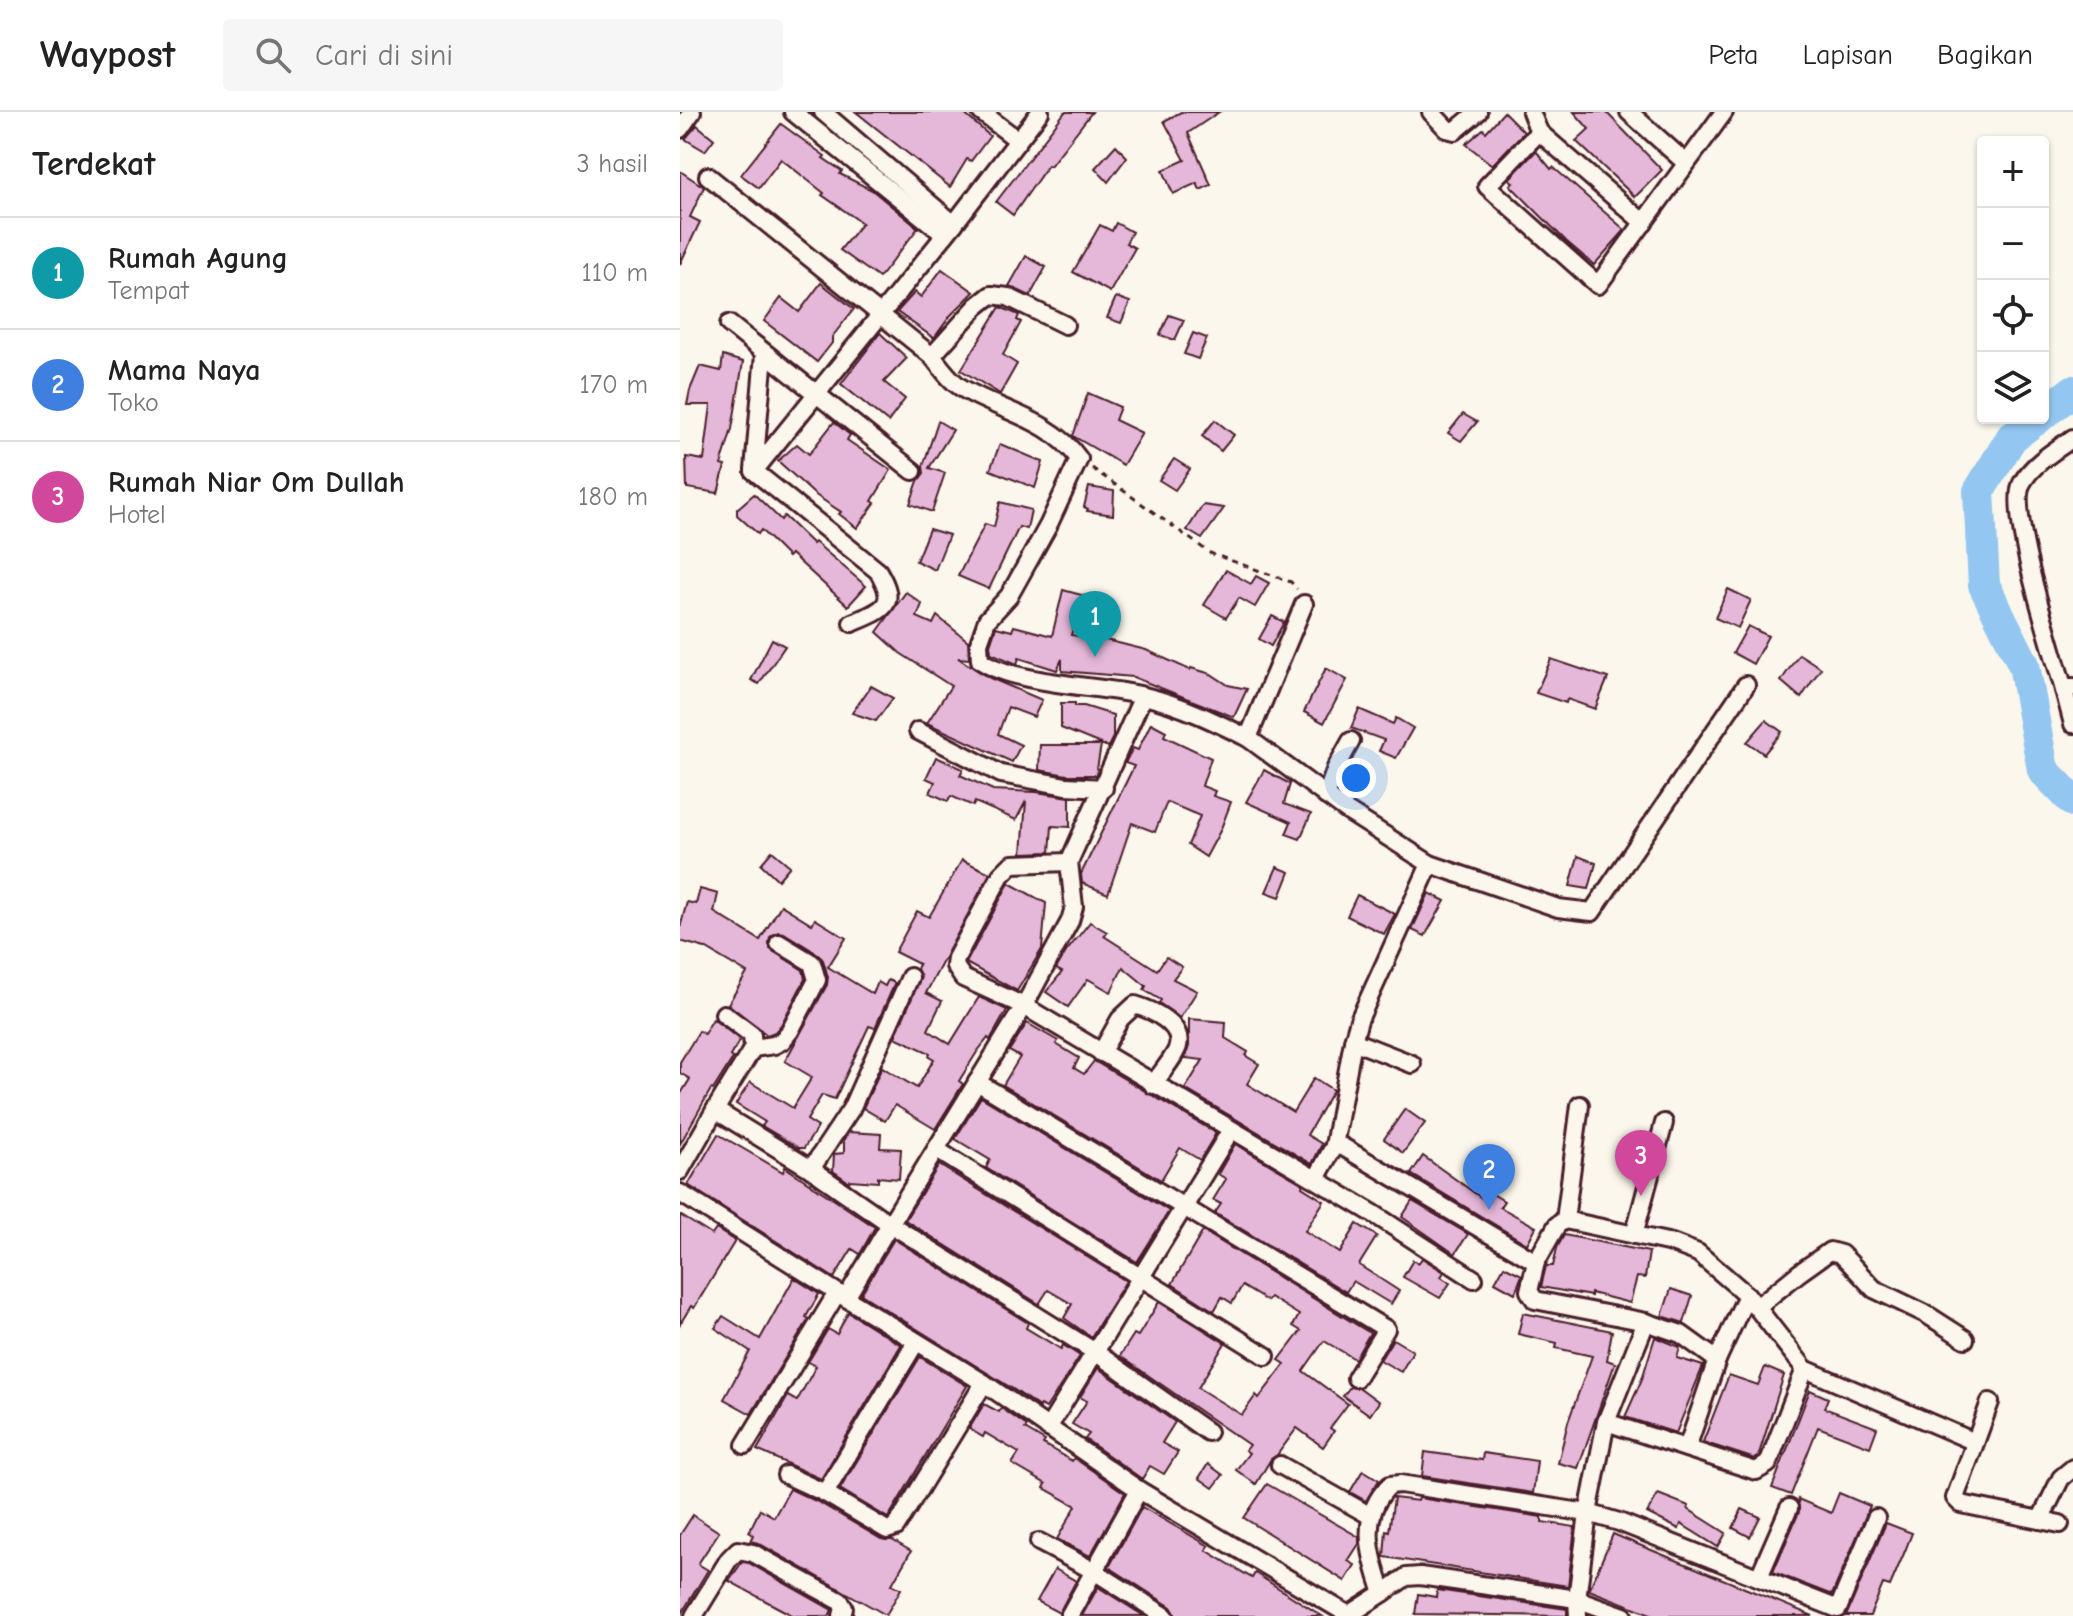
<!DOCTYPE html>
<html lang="id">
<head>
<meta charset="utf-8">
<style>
  body { margin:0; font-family:"Comic Neue",sans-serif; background:#f6f6f6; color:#222 }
  .controls { position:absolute; right:24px; top:24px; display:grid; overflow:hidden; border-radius:8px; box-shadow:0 2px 6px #0004 }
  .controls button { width:72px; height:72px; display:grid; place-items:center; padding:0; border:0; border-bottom:2px solid #e0e0e0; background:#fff; color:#222; font:40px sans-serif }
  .you { position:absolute; left:676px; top:666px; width:28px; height:28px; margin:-20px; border:6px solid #fff; border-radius:50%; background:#1a73e8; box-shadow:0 0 0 12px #1a73e833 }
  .badge { display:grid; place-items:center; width:52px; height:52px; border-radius:50%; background:#c8321e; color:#fff; font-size:26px; font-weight:700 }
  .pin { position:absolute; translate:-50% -66px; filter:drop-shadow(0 2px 4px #0008) }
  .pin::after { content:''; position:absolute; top:42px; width:28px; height:24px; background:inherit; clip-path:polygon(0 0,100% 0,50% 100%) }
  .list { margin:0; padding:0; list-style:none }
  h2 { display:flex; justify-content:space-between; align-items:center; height:104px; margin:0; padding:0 32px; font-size:34px }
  h2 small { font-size:26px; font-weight:400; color:#767676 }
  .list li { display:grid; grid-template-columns:52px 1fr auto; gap:24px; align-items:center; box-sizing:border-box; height:112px; padding:0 32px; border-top:2px solid #e0e0e0 }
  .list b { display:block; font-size:30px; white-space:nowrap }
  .list p { margin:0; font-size:26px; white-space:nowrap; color:#767676 }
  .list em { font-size:26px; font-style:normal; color:#767676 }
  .icon { flex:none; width:44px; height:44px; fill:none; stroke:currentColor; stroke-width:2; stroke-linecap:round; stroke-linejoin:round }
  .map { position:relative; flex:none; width:1393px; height:1504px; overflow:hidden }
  header { display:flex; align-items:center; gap:48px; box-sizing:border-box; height:112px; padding:0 40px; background:#fff; border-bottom:2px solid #e0e0e0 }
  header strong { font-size:38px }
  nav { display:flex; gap:44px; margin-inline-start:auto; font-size:28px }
  .search { width:560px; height:72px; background:#f6f6f6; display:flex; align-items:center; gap:20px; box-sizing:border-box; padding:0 28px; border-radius:8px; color:#767676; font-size:30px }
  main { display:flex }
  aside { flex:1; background:#fff }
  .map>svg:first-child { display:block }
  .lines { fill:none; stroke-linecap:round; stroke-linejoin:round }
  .river { stroke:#93c6f0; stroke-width:32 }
  .building { fill:#e5b7d9; stroke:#4a1f2b; stroke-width:2 }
  .street-casing { stroke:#4a1f2b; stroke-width:22 }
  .path { stroke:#4a1f2b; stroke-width:3; stroke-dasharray:6 6; stroke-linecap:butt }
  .street { stroke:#fbf7ec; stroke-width:16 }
</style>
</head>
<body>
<header>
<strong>Waypost</strong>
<div class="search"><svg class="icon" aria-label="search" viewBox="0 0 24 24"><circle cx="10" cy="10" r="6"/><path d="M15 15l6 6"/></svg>Cari di sini</div>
<nav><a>Peta</a><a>Lapisan</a><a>Bagikan</a></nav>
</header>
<main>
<aside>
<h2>Terdekat<small>3 hasil</small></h2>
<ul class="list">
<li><span class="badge" style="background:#0f9aa8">1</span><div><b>Rumah Agung</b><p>Tempat</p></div><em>110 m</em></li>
<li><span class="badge" style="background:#3f7fe0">2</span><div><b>Mama Naya</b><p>Toko</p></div><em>170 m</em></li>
<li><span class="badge" style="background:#d1479c">3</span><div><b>Rumah Niar Om Dullah</b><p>Hotel</p></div><em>180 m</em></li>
</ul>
</aside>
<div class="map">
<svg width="1393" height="1504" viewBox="0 0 1393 1504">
  <rect width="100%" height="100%" fill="#fbf7ec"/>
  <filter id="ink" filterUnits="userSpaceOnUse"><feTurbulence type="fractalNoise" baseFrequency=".0125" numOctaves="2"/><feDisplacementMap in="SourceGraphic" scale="16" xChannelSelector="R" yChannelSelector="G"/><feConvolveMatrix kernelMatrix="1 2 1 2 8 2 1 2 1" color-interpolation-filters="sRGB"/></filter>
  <g filter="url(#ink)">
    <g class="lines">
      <g class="river">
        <path d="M1363 302 1393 279"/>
        <path d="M1358 306 1332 325 1299 379 1304 473 1344 553 1363 658 1393 689"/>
      </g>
    </g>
    <g class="building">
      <path d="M176 0H282L310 24 291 49 287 47 270 75Z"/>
      <path d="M385 0H412L370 54 368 53 333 103 316 90Z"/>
      <path d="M501 0H539L508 21 531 73 520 78 517 71 493 82 483 58 505 48 484 9Z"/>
      <path d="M824 0 844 20 812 53 786 32 803 17 806 20Z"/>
      <path d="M894 0H926L982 58 955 85 896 29 909 17Z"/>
      <path d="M101 12 145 44 143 46 162 59 160 62 192 78 238 116 199 166 160 138 182 111 142 83 144 81 101 47 79 76 61 63Z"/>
      <path d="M17 13 34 27 25 39 5 27Z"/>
      <path d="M436 33 447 45 428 70 415 56Z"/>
      <path d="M856 39 871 57 873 55 945 118 914 153 887 130 830 73 833 70 829 67Z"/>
      <path d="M0 59 24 75 10 105 20 110 0 152Z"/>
      <path d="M436 111 452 120 446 131 455 136 430 180 393 160 420 113 432 119Z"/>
      <path d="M346 144 366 155 350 184 329 174Z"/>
      <path d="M262 157 294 180 271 203 254 226 217 200 235 180 241 185Z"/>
      <path d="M141 171 174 197 152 225V231L137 250 84 209 101 186 119 200Z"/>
      <path d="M436 185 450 190 441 211 427 206Z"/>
      <path d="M320 195 339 203 337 208 341 210 323 243 337 252 320 282 281 258Z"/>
      <path d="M489 203 504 208 495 228 480 223Z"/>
      <path d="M200 221 227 246 204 270 225 287 208 310 161 272Z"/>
      <path d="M513 221 527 226 518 247 504 242Z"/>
      <path d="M43 244 63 250 52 317 41 353 45 354 38 381 7 376 6 345 24 348 31 293H7L10 278 20 254 41 259Z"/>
      <path d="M408 281 440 295 435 308 462 321 443 353 393 324Z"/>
      <path d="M783 302 797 310 781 329 768 321Z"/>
      <path d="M535 308 554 323 541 339 522 324Z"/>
      <path d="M258 309 273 318 249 356 265 361 252 400 230 392 238 369 244 361 243 354Z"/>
      <path d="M154 310 170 323 167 328 211 358 192 389 195 391 177 416 159 402 161 400 134 382 98 349 117 332 129 342Z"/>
      <path d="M320 332 363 350 355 376 310 358Z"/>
      <path d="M494 347 510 357 495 378 479 368Z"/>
      <path d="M409 375 434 379 433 403 407 399 408 397 404 395Z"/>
      <path d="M74 382 101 408 104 404 133 432 135 430 186 474 168 494 111 442 108 445 81 418 78 422 57 403V397Z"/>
      <path d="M320 390 351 398 347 417 339 415 309 477 278 464 305 412 314 415Z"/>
      <path d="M523 393 544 396 522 427 507 418Z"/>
      <path d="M249 417 269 423 255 458 236 449Z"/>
      <path d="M546 458 571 472 576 464 589 471 575 495 559 486 546 506 524 493Z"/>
      <path d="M1048 477 1071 488 1058 516 1035 506Z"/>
      <path d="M383 478 405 484 391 523 426 528 466 538 510 558 511 556 531 562 548 573 567 577 554 605 453 565 382 559V547L377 558 339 546 337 552 311 541 310 533 316 515 332 519 334 514 372 524Z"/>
      <path d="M226 480 242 492 237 505 253 512 257 504 288 529 289 547 278 546 310 566 362 588 354 605 328 595 318 622 341 633 332 650 247 611 271 574 220 541 197 520Z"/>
      <path d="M592 504 604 510 591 534 579 527Z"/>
      <path d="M1068 514 1088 524 1073 552 1053 541Z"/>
      <path d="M92 527 105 534 79 572 71 568Z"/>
      <path d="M1119 542 1141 556 1121 586 1101 569Z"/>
      <path d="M871 547 928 566 915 597 887 587 886 591 856 581Z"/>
      <path d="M646 556 667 568 644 611 624 600Z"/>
      <path d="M191 574 213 586 196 609 172 601Z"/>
      <path d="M381 591H395V594H404L433 603V625L428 635 381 616Z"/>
      <path d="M679 597 713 612 716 606 733 616 716 646 699 639 704 628 671 616Z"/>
      <path d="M1086 608 1102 620 1084 642 1067 630Z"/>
      <path d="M471 611 486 619 484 624 531 646 522 674 535 679 533 684 551 690 540 719 526 745 508 733 520 704 487 690 475 720 452 711 428 782 402 771 401 762 454 654 445 651 447 647 453 636 458 638Z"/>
      <path d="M360 633H421L416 663H387L359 658Z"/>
      <path d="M256 645 283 657 280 663 313 678 356 680 390 685V715L372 714 370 740 342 741 346 689 336 708 295 690 293 694 271 684 268 689 250 681 255 670 246 666Z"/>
      <path d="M584 658 610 672 604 692 631 702 620 727 606 722 611 710 566 690Z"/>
      <path d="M92 739 110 754 98 768 81 752Z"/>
      <path d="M898 744 916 751 909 777 890 774Z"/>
      <path d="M282 748 310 761 246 881 262 889 248 918 270 932 299 885 327 898 310 928 308 926 297 940 279 969 283 972 255 1017 215 993 205 1009 183 996 202 955 237 976 254 947 249 944 250 941 215 925 241 865 237 857 239 852 215 840 237 799 249 805Z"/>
      <path d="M597 755 610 760 600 785 586 780Z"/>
      <path d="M329 771 366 791 362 837 337 879 286 851Z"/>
      <path d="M20 777 38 782 34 800 80 828 101 793 132 812 135 807 166 826 148 855 193 882 198 870 205 874 208 868 215 871 195 916 189 914 155 987 142 983 127 1008 138 1015 124 1036H119L82 1014 85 1010 56 992 70 970 113 996 132 965 105 949 147 873 148 865 143 848 138 842 104 821 98 820 90 825V837L123 858 125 867 101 913 95 920 87 923 48 892 67 861 25 836 0 829V816L7 790 16 792Z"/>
      <path d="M749 781 765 789 745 824 732 818Z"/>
      <path d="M677 783 715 802 704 822 667 804Z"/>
      <path d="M410 810 427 820 424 824 477 858 486 845 502 855 493 867 517 879 500 906 479 891 481 888 464 878 466 874 443 855 431 880 408 867 388 895 366 880 382 860 376 857 386 840Z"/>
      <path d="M33 907 60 928 50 944 53 946 33 978 31 977 0 1032V983L10 967 0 961V950L19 919 24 922Z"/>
      <path d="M509 907 546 910 545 926 568 940 566 944 579 952 567 972 613 1000 634 966 653 978 627 1023 642 1032 632 1052 505 977 523 948 505 946 509 934Z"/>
      <path d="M347 911 378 929 376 932 399 946 394 956 404 962 414 949 536 1021 520 1048 500 1036 481 1068 323 973 340 945 329 939Z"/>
      <path d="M301 985 489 1099 457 1150 306 1056 310 1048 275 1027Z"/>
      <path d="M725 997 745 1011 723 1041 704 1027Z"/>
      <path d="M169 1020 201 1022 200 1036 221 1037 219 1067 198 1065V1070L170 1068 169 1070 153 1059 154 1042 164 1041V1027Z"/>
      <path d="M38 1022 103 1060 105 1055 195 1115 180 1142 172 1137 154 1166 8 1073Z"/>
      <path d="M555 1032 623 1072 622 1075 644 1089 625 1119 660 1141 677 1112 697 1124 679 1153 719 1179 711 1192 673 1169 666 1180 535 1101 541 1092 533 1088 546 1067 538 1062Z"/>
      <path d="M743 1044 806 1089 811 1081 824 1089 820 1095 856 1115 847 1132 731 1062Z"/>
      <path d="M259 1053 446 1169 411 1225 384 1206 392 1192 368 1178 359 1192 225 1108Z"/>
      <path d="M732 1089 788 1122 775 1142 722 1105Z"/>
      <path d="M0 1103 32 1123 36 1117 55 1129 14 1196 11 1194 0 1212Z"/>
      <path d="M523 1119 690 1221 675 1247 644 1229 623 1259 668 1292 650 1316 654 1319 643 1335 617 1316 597 1343 591 1347 576 1372 556 1358 569 1341 565 1338 569 1333 440 1244 454 1222 458 1224 479 1190 545 1231 518 1276 562 1303 576 1283 579 1286 605 1252 599 1248 621 1219 613 1214 619 1203 590 1185 587 1189 562 1174 552 1191 542 1185 534 1199 492 1172Z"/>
      <path d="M884 1123 969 1140 965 1166 957 1165 950 1191 911 1181V1184L861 1175 866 1154H873L877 1136Z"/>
      <path d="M214 1127 348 1211 346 1216 381 1237 383 1233 400 1244 366 1296 360 1293 359 1295 333 1277 181 1182Z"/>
      <path d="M742 1146 764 1160 761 1165 770 1171 760 1186 723 1165 733 1148 738 1152Z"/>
      <path d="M824 1154 842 1163 835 1181 815 1170Z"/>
      <path d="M114 1166 139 1182 126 1205 129 1207 71 1302 44 1287 70 1239 35 1216 43 1204 80 1227Z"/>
      <path d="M991 1177 1012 1184 1004 1211 982 1204Z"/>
      <path d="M168 1200 221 1233 141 1367 77 1338 108 1284 117 1289 136 1254 128 1250 148 1217 157 1222Z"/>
      <path d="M843 1201 932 1219 927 1248 935 1251 898 1356 878 1351 888 1310 912 1244 876 1236 877 1231 838 1222Z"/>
      <path d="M975 1225 1000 1235 997 1246 1023 1254 996 1321 945 1305 962 1267Z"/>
      <path d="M713 1227 733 1239 721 1260 700 1248Z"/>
      <path d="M240 1245 287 1274 208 1406 160 1377Z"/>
      <path d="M1085 1255 1104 1263 1078 1345 1075 1347 1023 1330 1049 1263 1078 1273Z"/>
      <path d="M418 1256 495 1310 482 1331 498 1340 484 1362 470 1354 462 1367 405 1327 409 1322 392 1312 407 1289 400 1285Z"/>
      <path d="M670 1275 680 1276 699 1290 690 1303 663 1284Z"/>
      <path d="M1130 1278 1148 1286 1144 1296 1197 1316 1190 1335 1138 1315 1111 1383 1092 1376Z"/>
      <path d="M304 1292 319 1300 321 1296 347 1314 345 1317 365 1329 363 1332 392 1349 394 1346 445 1381 410 1444 377 1427 396 1394 364 1376 366 1372 332 1352 339 1341 305 1321 303 1325 289 1317Z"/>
      <path d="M745 1340 802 1348 803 1341 857 1349 853 1381 742 1364Z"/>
      <path d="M528 1352 543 1363 533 1376 519 1366Z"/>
      <path d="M683 1358 699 1368 686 1389 670 1380Z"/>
      <path d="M587 1372 679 1425V1432L668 1449 675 1453 665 1469 564 1406Z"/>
      <path d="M110 1377 140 1391 201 1427 212 1428 231 1439 212 1472 221 1477 206 1503 78 1431 70 1429 73 1423 69 1420 80 1397 94 1405Z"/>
      <path d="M1159 1381 1190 1394 1152 1483 1093 1460 1119 1400 1118 1387 1151 1401Z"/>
      <path d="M978 1382 1009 1394 1008 1397 1046 1421 1038 1435 1001 1412 999 1417 967 1401Z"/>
      <path d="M714 1386 738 1389 739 1386 862 1405V1410L895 1415 888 1474 704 1445 706 1418 709 1419Z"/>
      <path d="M462 1395 529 1434 526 1438 572 1466 575 1461 642 1504H496L491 1495 429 1455Z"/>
      <path d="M1062 1397 1080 1405 1070 1425 1053 1416Z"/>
      <path d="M13 1403 39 1420 18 1452 28 1458 0 1504V1423Z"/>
      <path d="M1206 1411 1232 1421 1225 1439 1210 1474 1203 1472 1190 1504H1166Z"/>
      <path d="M933 1422 964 1435 1133 1504H976L909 1478Z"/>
      <path d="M62 1450 69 1451 152 1498 149 1504H114L97 1495 49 1469Z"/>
      <path d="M375 1457 396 1469 379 1501 357 1489Z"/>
      <path d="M418 1475 464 1504H402Z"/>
      <path d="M757 1478 887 1497V1504L735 1502 738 1482 756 1485Z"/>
    </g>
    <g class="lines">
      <defs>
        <g id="street">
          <path d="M113 0 265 123"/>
          <path d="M143 0 274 112"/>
          <path d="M301 0 338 28"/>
          <path d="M751 0 767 17 775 19 798 0"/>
          <path d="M851 0 859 20 807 74 918 173 1044 0"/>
          <path d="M949 0 1006 51"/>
          <path d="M0 17 12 0"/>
          <path d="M859 20 964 111"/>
          <path d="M28 64 252 244C261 255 270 269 282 276 322 300 371 307 399 347L368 414 329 484 307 508 299 531 300 548C335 573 420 573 464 584 501 593 534 609 568 626L624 492"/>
          <path d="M49 212 233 359"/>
          <path d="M252 244 297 194 311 183 328 185 385 213"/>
          <path d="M1393 326C1376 338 1352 352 1342 371 1327 398 1374 542 1384 578L1393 575"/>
          <path d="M74 358 84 242"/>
          <path d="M74 359 274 112 360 0"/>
          <path d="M74 359 198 459C219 494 203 498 172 511"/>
          <path d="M1384 578 1393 612"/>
          <path d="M238 619 321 662 386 674 424 676"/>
          <path d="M568 626 667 699 750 752 878 796 912 800 1066 573"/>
          <path d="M646 684 656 656 671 629"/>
          <path d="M389 750 332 752 321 763 276 846 275 854 283 866 344 894 694 1102 794 1167"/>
          <path d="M99 831 132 851 137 868 110 919 102 929 94 933 73 936 35 998 131 1057 210 1112 344 894 390 809 394 795 389 750 463 584"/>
          <path d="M44 902 72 923 73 936"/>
          <path d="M673 929 732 952"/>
          <path d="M421 941 440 907 455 893C472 898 503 912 498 934 496 944 479 963 473 973"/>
          <path d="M297 970 706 1217 676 1266"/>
          <path d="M654 1034 673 929 679 908 750 752"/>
          <path d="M257 1038 586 1244"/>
          <path d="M131 1057 171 997 230 865"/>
          <path d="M0 1059 35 998"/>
          <path d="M636 1067 654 1034 663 1035 856 1150 877 1113 885 1108 992 1131 1018 1141 1067 1183 1037 1248 1001 1222 966 1210"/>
          <path d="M0 1081 166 1186 210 1112 415 1240 368 1316"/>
          <path d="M885 1108 900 993"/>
          <path d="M954 1123 984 1011"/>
          <path d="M856 1150 849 1179 855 1188 966 1210 926 1310 1076 1359 1088 1352 1125 1257"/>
          <path d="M1067 1183 1125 1257 1295 1330"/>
          <path d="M166 1186 304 1271 459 1378 389 1504"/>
          <path d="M1077 1195 1119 1161 1150 1139 1161 1142 1169 1150 1194 1177 1246 1202 1285 1227"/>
          <path d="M236 1230 145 1381 207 1418 216 1415 304 1271"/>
          <path d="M1310 1290 1275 1386 1281 1392 1380 1412"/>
          <path d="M528 1320 415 1240 551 1018"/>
          <path d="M65 1333 157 1181"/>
          <path d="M1007 1336 1037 1248"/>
          <path d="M600 1353 689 1403"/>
          <path d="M106 1363 145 1381"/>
          <path d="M459 1378 669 1503 703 1481C690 1444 678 1403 710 1373L720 1372 908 1401 939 1410 1158 1497 1196 1406"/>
          <path d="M1360 1408 1381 1366 1393 1356"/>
          <path d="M359 1430 414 1459 485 1504"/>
          <path d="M1079 1465 1109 1396"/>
          <path d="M703 1481 726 1465 740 1464 897 1487 908 1401 926 1310"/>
          <path d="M14 1504 49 1447 58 1438 73 1441 160 1489 164 1496 162 1504"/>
          <path d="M898 1504 897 1487 944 1504"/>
        </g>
      </defs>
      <use href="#street" class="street-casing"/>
      <path class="path" d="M412 356 530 441 611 470 617 477"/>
      <use href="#street" class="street"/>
    </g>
  </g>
</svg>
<div class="controls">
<button>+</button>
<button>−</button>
<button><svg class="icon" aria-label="locate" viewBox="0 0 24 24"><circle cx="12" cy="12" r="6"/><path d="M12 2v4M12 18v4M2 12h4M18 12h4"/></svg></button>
<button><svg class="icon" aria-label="layers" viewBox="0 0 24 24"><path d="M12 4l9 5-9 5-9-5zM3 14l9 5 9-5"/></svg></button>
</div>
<div class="you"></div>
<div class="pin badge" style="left:415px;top:545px;background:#0f9aa8">1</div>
<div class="pin badge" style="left:809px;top:1098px;background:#3f7fe0">2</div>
<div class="pin badge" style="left:961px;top:1084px;background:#d1479c">3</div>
</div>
</main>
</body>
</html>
